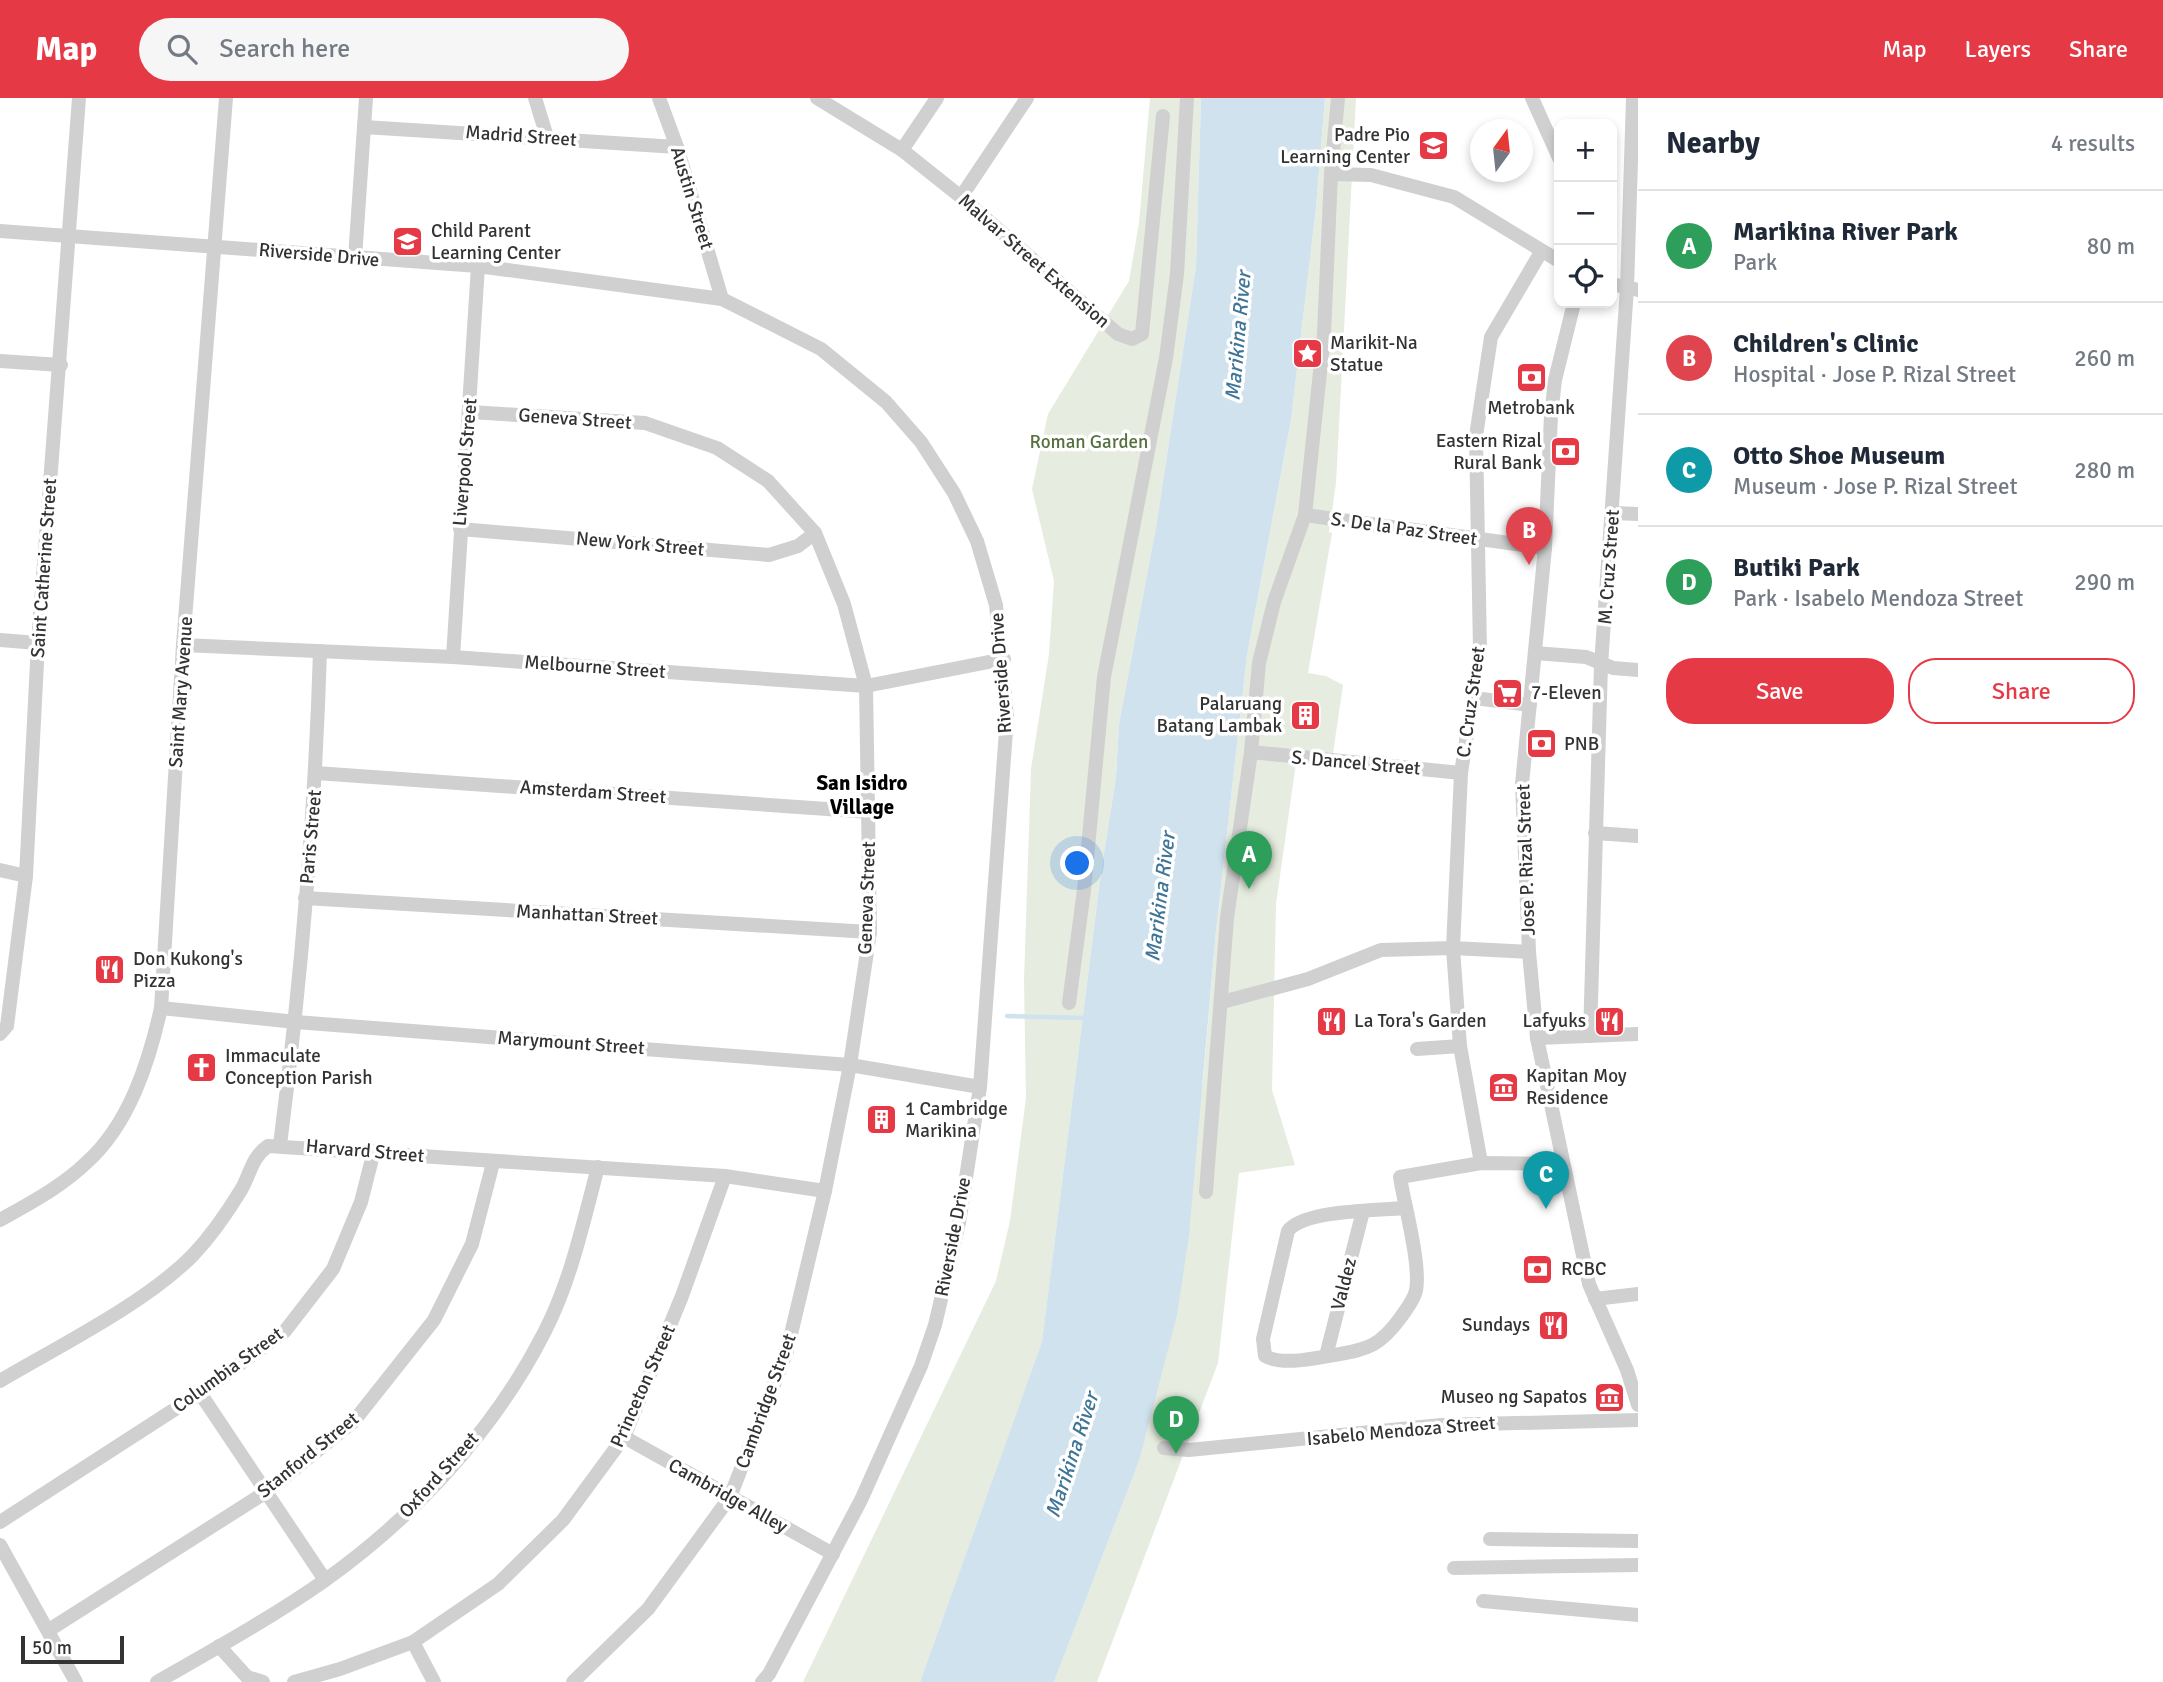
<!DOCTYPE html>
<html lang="en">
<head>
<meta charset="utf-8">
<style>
  body { margin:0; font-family:Signika,sans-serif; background:#f6f6f7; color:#1f2937 }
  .controls { position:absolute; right:21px; top:21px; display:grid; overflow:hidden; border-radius:14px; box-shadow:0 4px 10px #0003 }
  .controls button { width:63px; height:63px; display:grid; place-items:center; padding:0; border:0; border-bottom:2px solid #e0e1e3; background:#fff; color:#1f2937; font:35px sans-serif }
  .compass { position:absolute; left:1470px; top:21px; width:63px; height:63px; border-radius:50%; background:#fff; box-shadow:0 4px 10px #0003; rotate:15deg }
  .scale { position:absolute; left:21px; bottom:18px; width:103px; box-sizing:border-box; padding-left:7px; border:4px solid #333; border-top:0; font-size:19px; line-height:24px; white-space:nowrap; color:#333; -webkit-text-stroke:5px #fff; paint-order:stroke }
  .you { position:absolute; left:1078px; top:766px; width:24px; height:24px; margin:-18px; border:5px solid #fff; border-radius:50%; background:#1a73e8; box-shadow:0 0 0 10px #1a73e833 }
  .badge { display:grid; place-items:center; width:46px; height:46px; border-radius:50%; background:#e63946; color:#fff; font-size:23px; font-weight:700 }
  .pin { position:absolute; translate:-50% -58px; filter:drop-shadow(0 2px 4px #0008) }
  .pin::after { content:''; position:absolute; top:37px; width:24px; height:21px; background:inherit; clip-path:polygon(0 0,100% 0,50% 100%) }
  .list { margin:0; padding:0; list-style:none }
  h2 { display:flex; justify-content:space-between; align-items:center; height:91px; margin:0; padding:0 28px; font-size:30px }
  h2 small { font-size:23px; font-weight:400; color:#747a83 }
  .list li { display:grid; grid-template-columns:46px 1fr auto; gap:21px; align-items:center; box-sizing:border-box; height:112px; padding:0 28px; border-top:2px solid #e0e1e3 }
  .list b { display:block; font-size:26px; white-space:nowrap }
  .list p { margin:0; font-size:23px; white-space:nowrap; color:#747a83 }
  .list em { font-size:23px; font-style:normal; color:#747a83 }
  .actions { display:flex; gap:14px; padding:21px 28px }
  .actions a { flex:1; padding:16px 0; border:2px solid #e63946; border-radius:28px; text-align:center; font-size:24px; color:#e63946 }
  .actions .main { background:#e63946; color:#fff }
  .icon { flex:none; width:38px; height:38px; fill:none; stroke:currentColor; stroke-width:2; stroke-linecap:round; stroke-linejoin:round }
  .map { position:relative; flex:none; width:1638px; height:1584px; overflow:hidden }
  header { display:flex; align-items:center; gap:42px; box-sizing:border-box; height:98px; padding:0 35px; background:#e63946; color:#fff }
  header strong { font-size:33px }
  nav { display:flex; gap:38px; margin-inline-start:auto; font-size:24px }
  .search { width:490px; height:63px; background:#f6f6f7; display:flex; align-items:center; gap:18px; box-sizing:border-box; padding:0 24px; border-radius:38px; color:#747a83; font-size:26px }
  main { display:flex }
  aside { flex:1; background:#fff }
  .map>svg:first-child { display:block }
  .green { fill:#e6ecdf }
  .water { fill:#cfe2ee }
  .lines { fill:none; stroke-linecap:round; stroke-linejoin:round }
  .stream { stroke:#cfe2ee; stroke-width:4.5 }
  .minor { stroke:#d0d0d0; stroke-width:14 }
  .labels { text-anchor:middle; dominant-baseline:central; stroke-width:7; stroke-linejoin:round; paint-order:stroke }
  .poi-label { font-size:19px; fill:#333; stroke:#fff; text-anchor:start }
  .street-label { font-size:19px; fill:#333; stroke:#fff }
  .park-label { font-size:19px; fill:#56703f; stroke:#fff }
  .water-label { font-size:21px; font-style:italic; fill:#3f7597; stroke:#fff }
  .neighbourhood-label { font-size:21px; font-weight:bold; fill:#000; stroke:#fff }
</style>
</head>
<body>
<header>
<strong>Map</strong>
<div class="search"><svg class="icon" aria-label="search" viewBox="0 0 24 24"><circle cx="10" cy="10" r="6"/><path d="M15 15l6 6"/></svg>Search here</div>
<nav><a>Map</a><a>Layers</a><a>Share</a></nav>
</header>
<main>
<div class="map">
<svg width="1638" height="1584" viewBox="0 0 1638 1584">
  <rect width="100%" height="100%" fill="#fff"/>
  <g class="green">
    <path d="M1150 0H1201L1196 168 1156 429 1119 626 1116 679 1101 774 1042 1245 920 1584H803L996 1183 1010 1123 1026 1000 1024 882 1031 671 1049 556 1054 483 1032 391 1048 316 1129 183 1139 125Z"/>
    <path d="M1325 0H1356L1336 385 1329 434 1332 435 1308 575 1326 578 1343 587 1332 662 1297 658 1276 806 1272 992 1295 1067 1239 1075 1218 1265 1097 1584H1054L1139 1363 1203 983 1216 833 1247 557 1291 322 1316 110Z"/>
  </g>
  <path class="water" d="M1201 0H1325L1316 110 1291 322 1247 557 1216 833 1189 1137 1177 1217 1139 1363 1054 1584H920L1042 1244 1101 774 1116 679 1119 626 1156 429 1196 168Z"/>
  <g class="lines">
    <path class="stream" d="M1007 918 1086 920"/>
    <g class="minor">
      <path d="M535 0 547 39"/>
      <path d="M659 0 677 49 722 201"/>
      <path d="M817 0 902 52 961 99 1118 236 1132 241 1142 236 1163 18"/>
      <path d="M1532 0 1559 60"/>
      <path d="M364 29 677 49"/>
      <path d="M902 52 937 0"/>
      <path d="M1331 76 1371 77 1454 99 1559 163"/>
      <path d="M961 99 1027 0"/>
      <path d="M0 133 478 168 722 201 821 251 886 304 921 344 954 395 977 443 996 507 1007 619 980 989 959 1125 935 1227 921 1268 861 1402 769 1576 762 1584"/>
      <path d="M355 160 366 0"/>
      <path d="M1612 186 1638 192"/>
      <path d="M1574 205 1555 282 1551 317 1545 450 1522 686 1529 854 1537 940 1589 1186 1627 1272 1638 1307"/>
      <path d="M0 263 61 267"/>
      <path d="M470 314 645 325 717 350 768 383 815 435 844 506 866 588 870 834 850 967 825 1093 787 1253 730 1399 648 1511 573 1584"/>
      <path d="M1613 415 1638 416"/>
      <path d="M1305 417 1545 450"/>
      <path d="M460 431 769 457 798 448 815 435"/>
      <path d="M0 542 38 545"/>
      <path d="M183 547 453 559 866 588 1004 561"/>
      <path d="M1535 555 1586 559 1613 570 1638 572"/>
      <path d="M453 559 478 168"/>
      <path d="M1474 600 1530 607"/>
      <path d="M1251 654 1461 675"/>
      <path d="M316 675 870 714"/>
      <path d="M1595 735 1638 738"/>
      <path d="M0 772 26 778"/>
      <path d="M305 800 870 834"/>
      <path d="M1222 904 1308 881 1381 852 1453 850 1529 854"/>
      <path d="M1069 905 1084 792 1104 579 1166 260 1177 176 1187 0"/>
      <path d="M161 910 296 924 850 967 980 989"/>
      <path d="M0 936 7 928 26 778 38 545 79 0"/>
      <path d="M1590 938 1601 567 1627 190 1633 0"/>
      <path d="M1537 940 1638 936"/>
      <path d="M1417 951 1460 948"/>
      <path d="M280 1047C301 883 315 718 320 553"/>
      <path d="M1481 1065 1460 948 1453 850 1461 675 1480 552 1476 338 1491 239 1541 154"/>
      <path d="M1206 1094 1227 820 1251 654 1259 565 1274 504 1305 417 1324 236 1331 76 1338 0"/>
      <path d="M1406 1110C1380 1112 1303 1112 1288 1133L1263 1241 1265 1258C1283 1268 1315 1260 1334 1257 1369 1251 1380 1248 1401 1219 1406 1212 1412 1204 1415 1196 1423 1173 1404 1106 1400 1079L1481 1065 1563 1066"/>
      <path d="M0 1122C30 1105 61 1089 86 1065 129 1027 149 964 161 910L183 547 226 0"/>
      <path d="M1595 1201 1638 1196"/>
      <path d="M1326 1258 1363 1113"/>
      <path d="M0 1283C59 1248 146 1205 193 1157 211 1138 227 1115 241 1092 251 1075 251 1060 268 1048L725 1078 825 1093"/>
      <path d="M200 1295 325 1482"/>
      <path d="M624 1339 833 1456"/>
      <path d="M1164 1350 1189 1352 1441 1327 1638 1322"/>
      <path d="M0 1424 200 1295 285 1233 333 1171 361 1104 374 1053"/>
      <path d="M1490 1441 1638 1443"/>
      <path d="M0 1447 76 1584"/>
      <path d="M1454 1470 1638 1467"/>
      <path d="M1483 1503 1638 1517"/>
      <path d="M49 1532 266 1394 354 1323 434 1222 472 1146 493 1065"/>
      <path d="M413 1544 434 1584"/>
      <path d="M219 1548 247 1579 263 1584"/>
      <path d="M157 1584C213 1552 271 1520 324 1483 414 1419 494 1333 544 1235 571 1183 583 1125 598 1069"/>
      <path d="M294 1584 340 1571 413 1544 498 1486 563 1422 624 1339 682 1198 725 1078"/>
    </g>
  </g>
  <defs>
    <symbol id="school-square" viewBox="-11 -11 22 22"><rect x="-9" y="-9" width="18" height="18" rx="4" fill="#e63946" stroke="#fff"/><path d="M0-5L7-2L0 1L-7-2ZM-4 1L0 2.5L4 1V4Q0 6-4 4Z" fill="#fff"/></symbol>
    <symbol id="sight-square" viewBox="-11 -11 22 22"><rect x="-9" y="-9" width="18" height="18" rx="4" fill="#e63946" stroke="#fff"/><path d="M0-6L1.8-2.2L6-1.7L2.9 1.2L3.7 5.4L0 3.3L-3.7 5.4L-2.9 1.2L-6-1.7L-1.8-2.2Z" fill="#fff"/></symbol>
    <symbol id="bank-square" viewBox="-11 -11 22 22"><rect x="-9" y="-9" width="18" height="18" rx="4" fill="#e63946" stroke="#fff"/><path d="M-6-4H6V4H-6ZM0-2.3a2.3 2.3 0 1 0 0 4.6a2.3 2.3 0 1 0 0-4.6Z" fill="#fff"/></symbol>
    <symbol id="supermarket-square" viewBox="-11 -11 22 22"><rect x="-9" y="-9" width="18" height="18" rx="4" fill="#e63946" stroke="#fff"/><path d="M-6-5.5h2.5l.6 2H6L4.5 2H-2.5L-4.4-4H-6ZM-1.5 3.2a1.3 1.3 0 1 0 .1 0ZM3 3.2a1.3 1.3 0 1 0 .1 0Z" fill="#fff"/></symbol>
    <symbol id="building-square" viewBox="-11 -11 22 22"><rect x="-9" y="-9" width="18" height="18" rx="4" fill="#e63946" stroke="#fff"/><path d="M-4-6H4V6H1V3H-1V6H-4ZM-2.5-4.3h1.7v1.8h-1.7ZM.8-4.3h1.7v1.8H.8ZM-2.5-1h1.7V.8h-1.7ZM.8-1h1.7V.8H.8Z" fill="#fff"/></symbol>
    <symbol id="restaurant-square" viewBox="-11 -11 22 22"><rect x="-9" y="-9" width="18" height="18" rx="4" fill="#e63946" stroke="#fff"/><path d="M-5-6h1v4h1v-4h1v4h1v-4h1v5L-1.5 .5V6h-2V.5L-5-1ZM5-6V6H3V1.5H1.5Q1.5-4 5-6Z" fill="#fff"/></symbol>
    <symbol id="church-square" viewBox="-11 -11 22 22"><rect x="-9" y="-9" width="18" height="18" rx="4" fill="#e63946" stroke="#fff"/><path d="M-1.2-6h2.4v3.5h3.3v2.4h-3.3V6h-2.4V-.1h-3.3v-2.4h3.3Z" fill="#fff"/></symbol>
    <symbol id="museum-square" viewBox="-11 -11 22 22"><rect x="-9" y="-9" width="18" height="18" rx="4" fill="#e63946" stroke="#fff"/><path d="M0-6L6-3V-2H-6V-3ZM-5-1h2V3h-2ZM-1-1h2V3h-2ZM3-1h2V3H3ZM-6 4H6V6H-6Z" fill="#fff"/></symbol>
  </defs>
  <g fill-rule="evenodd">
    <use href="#school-square" x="1416" y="30" width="35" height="35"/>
    <use href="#school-square" x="390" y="126" width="35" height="35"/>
    <use href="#sight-square" x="1290" y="238" width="35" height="35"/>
    <use href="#bank-square" x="1514" y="262" width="35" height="35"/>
    <use href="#bank-square" x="1548" y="336" width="35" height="35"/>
    <use href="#supermarket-square" x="1490" y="578" width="35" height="35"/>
    <use href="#building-square" x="1288" y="600" width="35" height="35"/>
    <use href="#bank-square" x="1524" y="628" width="35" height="35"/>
    <use href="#restaurant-square" x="92" y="854" width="35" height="35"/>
    <use href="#restaurant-square" x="1314" y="906" width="35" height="35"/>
    <use href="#restaurant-square" x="1592" y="906" width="35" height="35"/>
    <use href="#church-square" x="184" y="952" width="35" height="35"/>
    <use href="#museum-square" x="1486" y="972" width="35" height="35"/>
    <use href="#building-square" x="864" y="1004" width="35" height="35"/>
    <use href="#bank-square" x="1520" y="1154" width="35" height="35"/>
    <use href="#restaurant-square" x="1536" y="1210" width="35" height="35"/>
    <use href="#museum-square" x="1592" y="1282" width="35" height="35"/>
  </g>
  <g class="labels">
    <g class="poi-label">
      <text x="1410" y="37" text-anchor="end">Padre Pio<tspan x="1410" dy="22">Learning Center</tspan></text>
      <text x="431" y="133">Child Parent<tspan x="431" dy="22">Learning Center</tspan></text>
      <text x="1330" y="245">Marikit-Na<tspan x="1330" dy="22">Statue</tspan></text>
      <text x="1531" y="310" text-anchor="middle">Metrobank</text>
      <text x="1542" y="343" text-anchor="end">Eastern Rizal<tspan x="1542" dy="22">Rural Bank</tspan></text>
      <text x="1531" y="595">7-Eleven</text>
      <text x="1282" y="606" text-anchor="end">Palaruang<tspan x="1282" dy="22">Batang Lambak</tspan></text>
      <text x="1564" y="646">PNB</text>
      <text x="133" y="861">Don Kukong's<tspan x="133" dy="22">Pizza</tspan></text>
      <text x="1354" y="923">La Tora's Garden</text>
      <text x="1586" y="923" text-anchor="end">Lafyuks</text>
      <text x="225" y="958">Immaculate<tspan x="225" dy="22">Conception Parish</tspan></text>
      <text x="1526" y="978">Kapitan Moy<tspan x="1526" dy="22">Residence</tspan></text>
      <text x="905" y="1011">1 Cambridge<tspan x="905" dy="22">Marikina</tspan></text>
      <text x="1561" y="1171">RCBC</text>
      <text x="1530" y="1227" text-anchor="end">Sundays</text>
      <text x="1587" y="1299" text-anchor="end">Museo ng Sapatos</text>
    </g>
    <g class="street-label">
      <text transform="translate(521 38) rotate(4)">Madrid Street</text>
      <text transform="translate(692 100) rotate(73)">Austin Street</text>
      <text transform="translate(319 157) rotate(5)">Riverside Drive</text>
      <text transform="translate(1034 163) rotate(41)">Malvar Street Extension</text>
      <text transform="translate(575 321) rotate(4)">Geneva Street</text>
      <text transform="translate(465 364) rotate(-85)">Liverpool Street</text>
      <text transform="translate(1404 431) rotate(8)">S. De la Paz Street</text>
      <text transform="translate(640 446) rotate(5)">New York Street</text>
      <text transform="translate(1609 469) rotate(-86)">M. Cruz Street</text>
      <text transform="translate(44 470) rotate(-86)">Saint Catherine Street</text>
      <text transform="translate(595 569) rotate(4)">Melbourne Street</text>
      <text transform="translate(1001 575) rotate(-94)">Riverside Drive</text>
      <text transform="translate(181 594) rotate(-86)">Saint Mary Avenue</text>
      <text transform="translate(1471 604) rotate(-82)">C. Cruz Street</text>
      <text transform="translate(1356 665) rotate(5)">S. Dancel Street</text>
      <text transform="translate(593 694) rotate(4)">Amsterdam Street</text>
      <text transform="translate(311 739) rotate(-85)">Paris Street</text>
      <text transform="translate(1526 762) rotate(-92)">Jose P. Rizal Street</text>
      <text transform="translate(867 800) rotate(-88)">Geneva Street</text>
      <text transform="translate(587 817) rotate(3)">Manhattan Street</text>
      <text transform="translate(571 945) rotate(4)">Marymount Street</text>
      <text transform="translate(365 1053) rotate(5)">Harvard Street</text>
      <text transform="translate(953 1139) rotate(-79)">Riverside Drive</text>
      <text transform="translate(1344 1186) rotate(-76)">Valdez</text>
      <text transform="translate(228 1272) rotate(-36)">Columbia Street</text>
      <text transform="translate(643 1288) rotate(-66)">Princeton Street</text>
      <text transform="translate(766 1303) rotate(-70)">Cambridge Street</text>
      <text transform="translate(1401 1333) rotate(-5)">Isabelo Mendoza Street</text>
      <text transform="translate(308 1357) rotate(-39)">Stanford Street</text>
      <text transform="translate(439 1377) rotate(-48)">Oxford Street</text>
      <text transform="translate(728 1398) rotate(29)">Cambridge Alley</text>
    </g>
    <g class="park-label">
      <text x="1089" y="344">Roman Garden</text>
    </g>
    <g class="water-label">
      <text transform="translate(1238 238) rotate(-85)">Marikina River</text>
      <text transform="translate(1160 799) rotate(-83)">Marikina River</text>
      <text transform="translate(1072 1357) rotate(-72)">Marikina River</text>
    </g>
    <g class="neighbourhood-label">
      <text x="862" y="685">San Isidro<tspan x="862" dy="24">Village</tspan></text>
    </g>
  </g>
</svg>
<div class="controls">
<button>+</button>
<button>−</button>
<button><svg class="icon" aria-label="locate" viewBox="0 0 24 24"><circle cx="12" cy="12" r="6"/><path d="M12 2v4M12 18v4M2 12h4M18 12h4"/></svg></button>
</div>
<svg class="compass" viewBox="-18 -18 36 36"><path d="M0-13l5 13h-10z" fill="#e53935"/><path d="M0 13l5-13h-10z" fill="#747a83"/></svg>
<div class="scale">50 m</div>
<div class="you"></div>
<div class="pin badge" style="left:1249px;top:791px;background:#2e9e5b">A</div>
<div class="pin badge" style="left:1529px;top:467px;background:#e0444e">B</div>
<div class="pin badge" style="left:1546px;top:1111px;background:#0f9aa8">C</div>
<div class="pin badge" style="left:1176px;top:1356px;background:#2e9e5b">D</div>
</div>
<aside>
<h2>Nearby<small>4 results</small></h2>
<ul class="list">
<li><span class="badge" style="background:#2e9e5b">A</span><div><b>Marikina River Park</b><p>Park</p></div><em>80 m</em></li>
<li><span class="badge" style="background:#e0444e">B</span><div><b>Children's Clinic</b><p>Hospital · Jose P. Rizal Street</p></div><em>260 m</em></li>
<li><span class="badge" style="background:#0f9aa8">C</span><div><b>Otto Shoe Museum</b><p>Museum · Jose P. Rizal Street</p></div><em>280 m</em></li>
<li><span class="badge" style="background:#2e9e5b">D</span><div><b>Butiki Park</b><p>Park · Isabelo Mendoza Street</p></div><em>290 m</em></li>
</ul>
<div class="actions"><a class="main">Save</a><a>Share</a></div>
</aside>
</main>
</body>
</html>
